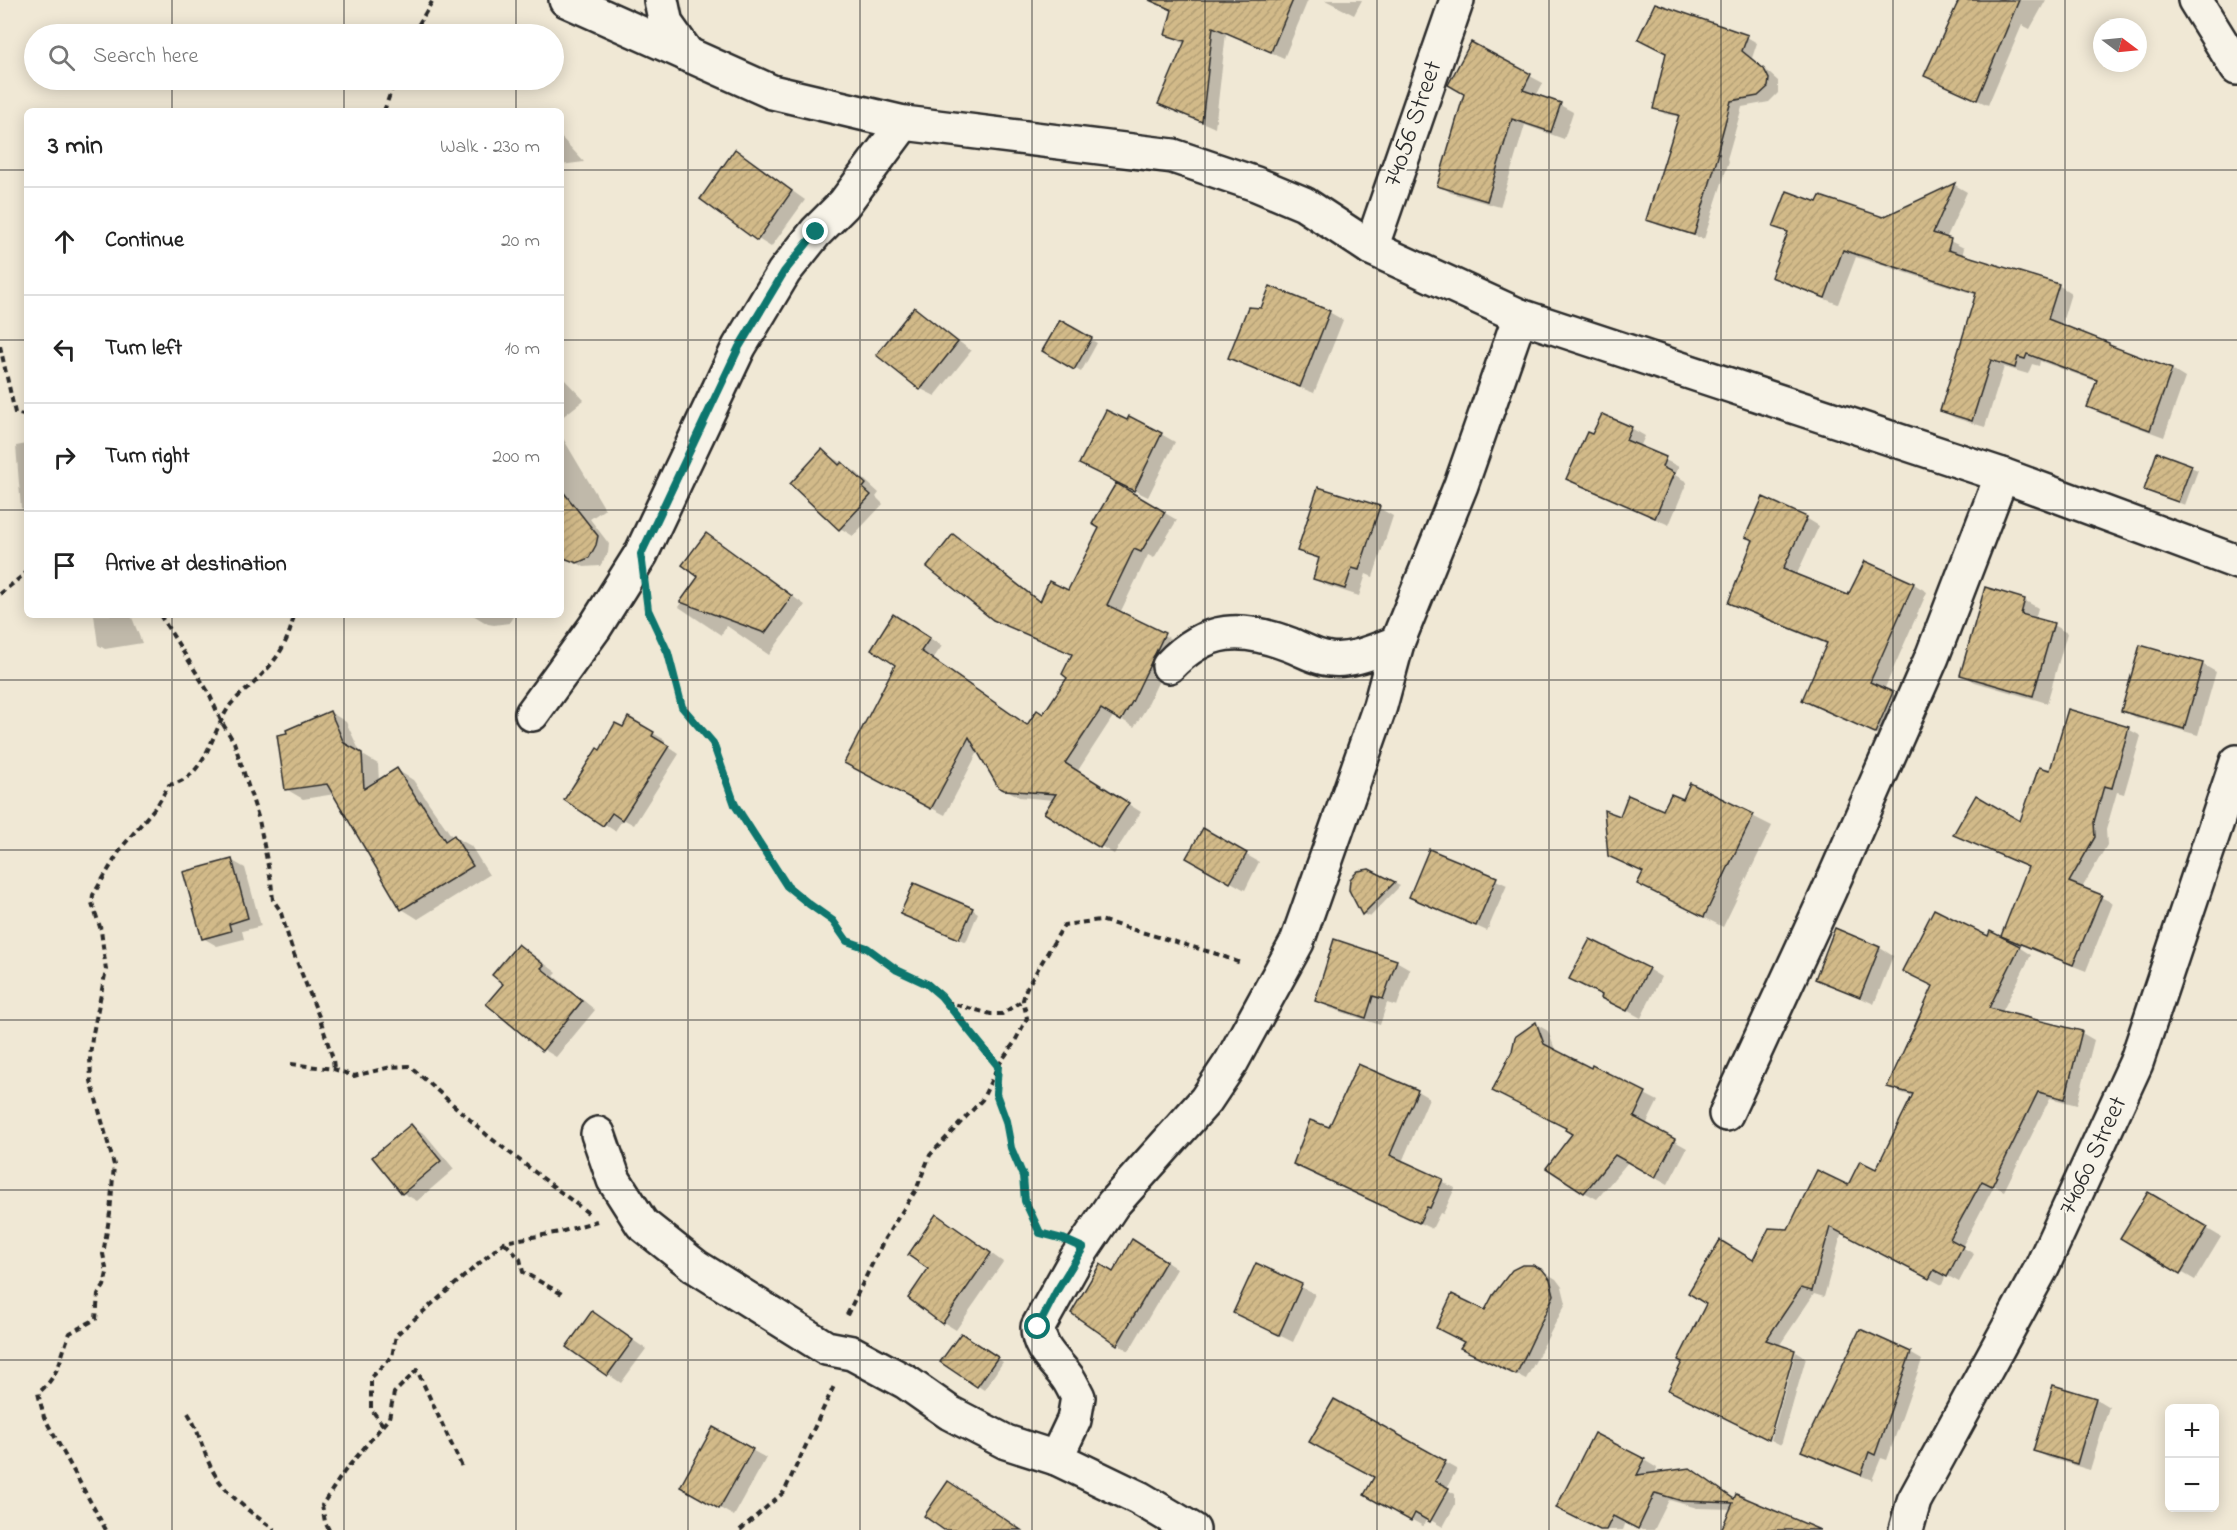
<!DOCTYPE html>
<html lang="en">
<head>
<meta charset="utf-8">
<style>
  body { margin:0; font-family:"Indie Flower",sans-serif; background:#f2f2f2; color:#222 }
  .controls { position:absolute; right:18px; bottom:18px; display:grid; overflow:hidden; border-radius:9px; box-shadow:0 3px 15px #0003 }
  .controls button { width:54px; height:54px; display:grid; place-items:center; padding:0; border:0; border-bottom:2px solid #e0e0e0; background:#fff; color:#222; font:30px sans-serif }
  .compass { position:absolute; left:2093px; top:18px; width:54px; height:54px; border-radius:50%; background:#fff; box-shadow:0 3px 15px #0003; rotate:106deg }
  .stop { position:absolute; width:18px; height:18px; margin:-14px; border:4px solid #0f766e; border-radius:50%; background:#fff }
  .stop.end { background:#0f766e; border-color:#fff; box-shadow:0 2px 6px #0008 }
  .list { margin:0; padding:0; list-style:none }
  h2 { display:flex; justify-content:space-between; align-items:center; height:78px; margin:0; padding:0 24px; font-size:26px }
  h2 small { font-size:20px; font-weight:400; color:#767676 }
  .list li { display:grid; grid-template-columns:39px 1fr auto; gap:18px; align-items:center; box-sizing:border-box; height:108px; padding:0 24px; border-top:2px solid #e0e0e0 }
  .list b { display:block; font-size:22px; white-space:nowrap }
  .list em { font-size:20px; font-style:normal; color:#767676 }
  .icon { flex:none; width:33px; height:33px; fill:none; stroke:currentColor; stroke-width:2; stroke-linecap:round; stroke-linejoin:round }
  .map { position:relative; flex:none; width:2237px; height:1530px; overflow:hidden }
  .search { position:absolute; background:#fff; box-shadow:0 3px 15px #0003; left:24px; top:24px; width:540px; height:66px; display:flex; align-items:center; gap:15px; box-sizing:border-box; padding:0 21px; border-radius:33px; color:#767676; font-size:22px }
  .panel { position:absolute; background:#fff; box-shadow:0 3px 15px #0003; left:24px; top:108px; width:540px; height:510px; border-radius:9px }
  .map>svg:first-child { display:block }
  .shadow { fill:#0003 }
  .building { fill:url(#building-hatch); stroke:#2b2b2b; stroke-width:1.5 }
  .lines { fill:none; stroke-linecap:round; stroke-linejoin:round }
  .minor-casing { stroke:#2b2b2b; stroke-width:38 }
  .path { stroke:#2b2b2b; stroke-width:4; stroke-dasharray:6 4.5; stroke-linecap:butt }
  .minor { stroke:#f7f3e8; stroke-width:33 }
  .route { stroke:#0f766e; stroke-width:8 }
  .grid { fill:none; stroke:#2b2b2b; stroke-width:1.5; stroke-opacity:0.55 }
  .labels { text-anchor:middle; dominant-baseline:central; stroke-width:4.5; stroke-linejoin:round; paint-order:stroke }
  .street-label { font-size:26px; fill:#2b2b2b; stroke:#f7f3e8 }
</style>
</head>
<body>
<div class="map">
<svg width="2237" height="1530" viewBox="0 0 2237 1530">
  <defs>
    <pattern id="building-hatch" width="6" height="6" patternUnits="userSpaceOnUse" patternTransform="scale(1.5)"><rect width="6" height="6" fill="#d2ba89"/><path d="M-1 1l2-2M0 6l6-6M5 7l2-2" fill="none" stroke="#b4a076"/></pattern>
  </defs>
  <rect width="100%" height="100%" fill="#f0e8d5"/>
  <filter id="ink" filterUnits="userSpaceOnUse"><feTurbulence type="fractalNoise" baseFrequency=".0167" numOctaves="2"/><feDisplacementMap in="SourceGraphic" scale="12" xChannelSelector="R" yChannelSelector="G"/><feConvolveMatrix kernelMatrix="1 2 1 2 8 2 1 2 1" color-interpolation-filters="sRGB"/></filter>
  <g filter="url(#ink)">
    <g class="shadow">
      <path d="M1155 0H1308L1284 58 1226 33 1215 128 1160 103 1185 44 1167 35 1173 11Z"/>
      <path d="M1325 0H1362L1354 15Z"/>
      <path d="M1961 0H2046L2030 29 2022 25 1988 105 1926 76Z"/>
      <path d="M1747 37 1757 43 1752 58 1778 81V93L1769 102 1742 107 1727 159 1729 161 1704 239 1658 225 1648 219 1680 117 1665 114 1655 108Z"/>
      <path d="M1471 44 1543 83 1536 96 1560 105 1573 112 1564 139 1525 125 1500 207 1451 193 1439 185 1466 94Z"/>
      <path d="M561 137 584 162 561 165Z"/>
      <path d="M736 151 805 200 771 247 758 239Z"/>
      <path d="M1955 185 1967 192 1946 239 1964 248 1962 256 2058 285 2071 293 2061 326 2172 370 2185 378 2164 437 2102 414 2089 406 2098 382 2040 361 2039 366 2032 364 2028 374 2004 367 1985 427 1955 418 1942 411 1977 295 1856 257 1838 304 1786 284 1772 277 1789 234 1775 226 1818 204 1883 219Z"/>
      <path d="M1270 288 1329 312 1343 320 1314 393 1243 365 1230 357 1262 309Z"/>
      <path d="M914 309 928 317 971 351 935 396 921 389 878 355Z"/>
      <path d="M1060 322 1097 343 1081 372 1044 351Z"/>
      <path d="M561 376 584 400 561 418Z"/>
      <path d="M1631 428 1645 436 1640 447 1679 467 1675 475 1687 482 1669 525 1582 486 1593 436Z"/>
      <path d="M1161 434 1175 442 1148 497 1094 471Z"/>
      <path d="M561 435 605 509 590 519 609 544 608 553 600 566 584 567 561 553Z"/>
      <path d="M27 444V512L21 508 16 446Z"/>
      <path d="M822 451 856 472 879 493 876 497 883 504 853 536 840 528Z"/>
      <path d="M2158 454 2198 470 2185 505 2152 493Z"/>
      <path d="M1116 485 1177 520 1154 558 1148 555 1120 613 1177 642 1145 710 1134 727 1114 715 1077 772 1141 812 1114 854 1046 813 1054 800 1019 797 999 785 979 750 945 815 858 770 897 664 906 623 942 646 933 659 1028 726 1044 716 1070 677 1073 655 1008 626 953 536 966 543 1041 602 1068 592 1101 527Z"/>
      <path d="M1379 508 1393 516 1373 577 1366 574 1359 596 1328 586 1315 578 1320 560 1299 550Z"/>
      <path d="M1806 518 1819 526 1796 576 1849 597 1914 584 1927 592 1884 690 1905 701 1888 739 1804 700 1828 645 1743 610 1729 603Z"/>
      <path d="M706 535 805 605 769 655 727 626 721 635 679 607 700 576Z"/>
      <path d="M2024 600 2038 608 2035 619 2053 625 2067 633 2047 703 1975 682 1961 674Z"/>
      <path d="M94 615H131L142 643 105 649 98 645Z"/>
      <path d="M473 615H514L509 623 494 625 488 624Z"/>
      <path d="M2202 664 2216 672 2198 735 2137 718 2123 710Z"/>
      <path d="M330 712 346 722 361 754 378 764 379 781 397 770 413 780 453 838 455 837 471 846 489 875 418 919 402 909 335 794 303 799 286 789 289 734Z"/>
      <path d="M629 719 665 740 663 743 679 754 634 825 623 819 615 831 566 800Z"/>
      <path d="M2128 729 2141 736 2124 794 2117 792 2106 830 2107 845 2082 888 2113 903 2086 971 2015 943 2014 944 2031 955 2002 1012 2082 1033 2094 1040 2077 1105 2050 1098 2004 1191 1994 1186 1962 1247 1974 1254 1959 1282 1946 1275 1942 1285 1842 1232 1824 1297 1814 1294 1779 1346 1768 1439 1754 1262 1789 1230 1849 1187 1876 1171 1913 1096 1901 1093 1889 1086 1989 938 2011 944 2013 941 2003 936 2029 868 1955 835 2021 823 2051 772Z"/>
      <path d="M1691 785 1772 826 1723 927 1639 884 1644 873 1610 855 1621 818 1664 812 1684 801Z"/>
      <path d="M1203 830 1259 862 1245 890 1188 858Z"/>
      <path d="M1430 851 1507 885 1487 931 1410 896Z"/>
      <path d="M231 860 245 868 261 926 242 931 244 939 217 946 203 938Z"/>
      <path d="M1369 871 1400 886 1370 917 1363 914 1351 890Z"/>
      <path d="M972 909 978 913 966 942 908 917Z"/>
      <path d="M1836 930 1880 948 1893 956 1874 1004 1817 978Z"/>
      <path d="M519 946 532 954 557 973 554 976 595 1010 556 1057 543 1049 505 983Z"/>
      <path d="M1396 961 1410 969 1397 1006 1387 1003 1380 1025 1330 1008 1316 1000Z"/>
      <path d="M1648 969 1661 977 1641 1018 1617 1005Z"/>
      <path d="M1536 1024 1548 1031 1556 1052 1591 1070 1593 1067 1658 1101 1646 1125 1687 1148 1668 1184 1628 1162 1597 1199 1584 1192 1574 1133Z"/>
      <path d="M1417 1091 1429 1098 1402 1162 1455 1188 1443 1214 1440 1213 1432 1229 1295 1164 1330 1129Z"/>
      <path d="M411 1126 425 1134 454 1169 417 1201 403 1193Z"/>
      <path d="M2149 1194 2221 1237 2195 1280 2122 1238Z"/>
      <path d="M950 1224 1003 1262 956 1330 943 1322Z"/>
      <path d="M1145 1248 1177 1269 1129 1351 1118 1344Z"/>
      <path d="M1257 1265 1315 1294 1293 1342 1248 1320Z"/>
      <path d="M1543 1271 1556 1279 1562 1287 1566 1303 1526 1379 1475 1354 1466 1342 1486 1312Z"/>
      <path d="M593 1313 646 1349 621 1383 568 1347Z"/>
      <path d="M968 1338 1003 1362 984 1390 942 1362Z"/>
      <path d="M1796 1352 1806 1358 1781 1445 1771 1440Z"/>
      <path d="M1910 1353 1922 1360 1887 1460 1881 1458 1872 1480 1814 1457 1803 1451Z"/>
      <path d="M2096 1399 2109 1407 2090 1470 2049 1458 2035 1451Z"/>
      <path d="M1335 1401 1457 1469 1446 1489 1455 1494V1505L1443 1527 1427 1518 1423 1526 1366 1494 1376 1477Z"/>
      <path d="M714 1429 766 1458 734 1516 682 1487Z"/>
      <path d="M1644 1460 1657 1468 1654 1475 1703 1478 1736 1500 1803 1530H1723L1732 1509 1697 1508 1669 1500 1654 1530H1642L1626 1522 1623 1530H1601Z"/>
    </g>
    <g class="building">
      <path d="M1149 0H1293L1271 52 1213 27 1202 122 1158 104 1185 41 1165 35 1172 10Z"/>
      <path d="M1959 0H2019L1977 100 1924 76Z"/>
      <path d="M1655 3 1748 35 1742 51 1764 69 1769 79 1768 87 1758 96 1731 101 1717 153H1719L1694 235 1646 220 1679 115 1653 109 1666 53 1638 39Z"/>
      <path d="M1471 42 1531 74 1523 90 1561 103 1551 132 1512 119 1487 201 1437 186 1464 94 1448 85Z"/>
      <path d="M735 149 792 191 757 241 700 199Z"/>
      <path d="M1955 183 1933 233 1951 239 1948 250 2059 284 2048 319 2109 343V345L2172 369 2150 430 2087 407 2097 380 2027 354 2025 359 2018 357 2015 368 1991 360 1972 421 1940 411 1976 293 1843 250 1825 298 1771 277 1788 232 1773 227 1787 191 1817 202 1820 196 1883 217Z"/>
      <path d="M1270 286 1330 311 1300 387 1228 358 1248 307 1261 308Z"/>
      <path d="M914 307 958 342 920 390 876 355Z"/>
      <path d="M1060 320 1092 338 1074 370 1042 351Z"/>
      <path d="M1106 410 1127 420 1129 416 1162 433 1134 491 1079 464Z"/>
      <path d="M1602 414 1632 427 1626 440 1666 457 1662 467 1674 473 1655 518 1566 479 1587 432 1592 434Z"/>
      <path d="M822 449 839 465 842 462 866 484 863 488 871 495 839 530 790 484Z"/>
      <path d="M2157 452 2192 465 2178 502 2144 490Z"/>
      <path d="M1116 483 1165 512 1141 552 1134 549 1107 605 1165 633 1132 702 1121 721 1101 709 1065 763 1129 803 1100 848 1044 813 1056 794 1004 790 998 787 969 737 931 809 844 763 895 665 871 649 893 614 930 638 921 651 1027 725 1037 710 1043 714 1067 678 1062 674 1072 654 993 620 927 567 953 534 1040 602 1049 581 1068 590 1099 528 1092 524Z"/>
      <path d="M1318 487 1380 506 1359 570 1352 568 1345 589 1313 579 1319 558 1297 551Z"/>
      <path d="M561 489 598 536 596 545 589 558 577 563 561 557Z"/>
      <path d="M1763 497 1807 517 1783 569 1848 595 1865 561 1914 583 1870 682 1893 692 1875 733 1802 700 1827 643 1728 603 1753 540 1745 537Z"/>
      <path d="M706 533 792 596 765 633 680 602 698 577 682 565Z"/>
      <path d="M1985 587 2025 599 2021 614 2054 623 2033 696 1960 675Z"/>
      <path d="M2140 645 2203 663 2184 729 2121 711Z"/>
      <path d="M2068 709 2129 727 2112 788 2104 786 2094 822 2095 837 2069 882 2102 895 2073 965 2001 936 2028 867 1953 835 1976 795 2020 821 2039 767 2050 770Z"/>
      <path d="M330 711 344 743 362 753 364 789 397 768 419 803 421 802 445 841 454 835 473 866 401 910 327 784 285 790 277 735 287 733 286 730Z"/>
      <path d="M628 717 654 732 652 736 669 746 622 820 612 813 603 826 564 800 597 748 600 750 615 723 623 727Z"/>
      <path d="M1690 783 1754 814 1704 917 1637 884 1643 872 1608 856 1604 810 1620 816 1628 795 1663 810 1671 794 1683 799Z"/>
      <path d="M1203 828 1247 853 1230 883 1186 858Z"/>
      <path d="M1429 849 1497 877 1476 926 1409 897Z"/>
      <path d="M232 859 248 918 229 924 231 931 202 939 183 872Z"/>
      <path d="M1369 869 1395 882 1362 915 1349 890 1350 879 1358 871Z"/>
      <path d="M914 883 973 908 959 939 900 914Z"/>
      <path d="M1934 909 1988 936 1990 931 2020 946 1989 1008 2082 1031 2065 1099 2038 1092 1992 1186 1982 1181 1950 1239 1963 1246 1947 1277 1934 1270 1929 1279 1830 1227 1812 1291 1801 1288 1766 1340 1795 1350 1769 1440 1668 1390 1682 1362 1678 1360 1706 1304 1688 1293 1720 1240 1753 1260 1769 1228 1788 1229 1817 1170 1848 1185 1860 1161 1876 1169 1913 1094 1887 1087 1933 986 1902 971Z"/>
      <path d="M1835 928 1880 947 1860 997 1815 979Z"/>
      <path d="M1334 939 1397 960 1383 999 1373 996 1366 1018 1315 1001Z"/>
      <path d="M1590 939 1649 968 1627 1011 1601 998 1602 995 1569 979Z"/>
      <path d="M518 944 544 965 541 968 582 1001 542 1051 486 1004 503 984 492 975Z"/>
      <path d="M1536 1022 1544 1044 1591 1068 1592 1065 1646 1092 1634 1117 1675 1139 1655 1178 1615 1155 1584 1193 1546 1168 1572 1134 1565 1130 1566 1128 1492 1091 1512 1051 1515 1037Z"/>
      <path d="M1358 1064 1418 1090 1390 1155 1443 1179 1430 1208 1427 1207 1419 1223 1293 1164 1310 1120 1329 1127Z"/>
      <path d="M411 1124 441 1161 402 1194 372 1157Z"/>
      <path d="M2148 1192 2208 1227 2180 1274 2120 1238Z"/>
      <path d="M936 1214 991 1253 942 1324 908 1298 928 1269 908 1255Z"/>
      <path d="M1132 1239 1166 1261 1117 1345 1071 1313 1100 1264 1113 1272Z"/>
      <path d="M1256 1263 1302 1284 1279 1335 1233 1313Z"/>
      <path d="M1522 1265H1533L1543 1270 1550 1279 1554 1295 1516 1375 1460 1348 1464 1342 1436 1328 1452 1294 1485 1310 1493 1295 1512 1270Z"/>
      <path d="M592 1311 633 1340 607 1376 566 1347Z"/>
      <path d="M1860 1329 1911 1352 1875 1455 1869 1452 1861 1475 1801 1451Z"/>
      <path d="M961 1333 998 1357 977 1387 940 1362Z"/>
      <path d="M2053 1385 2096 1398 2077 1464 2033 1451Z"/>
      <path d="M1334 1399 1446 1461 1435 1481 1449 1488 1430 1522 1415 1513 1411 1521 1364 1495 1374 1477 1309 1442Z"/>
      <path d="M713 1427 753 1449 719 1509 680 1487Z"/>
      <path d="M1594 1433 1645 1459 1637 1475 1690 1468 1734 1499 1736 1494 1820 1530H1721L1733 1503 1682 1501 1655 1493 1638 1529 1613 1516 1606 1530H1600L1556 1508Z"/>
      <path d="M948 1481 1021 1530H944L924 1516Z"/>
    </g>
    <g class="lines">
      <defs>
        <g id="minor">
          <path d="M566 0 772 92 904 123 1173 156 1256 184 1304 204 1371 248 1520 316 2002 475 2237 562"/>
          <path d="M661 0 666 24 688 55"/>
          <path d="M2195 0 2237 68"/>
          <path d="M1371 248 1457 0"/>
          <path d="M1169 666C1207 626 1242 626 1291 645 1303 650 1317 658 1330 659 1353 662 1376 650 1397 643"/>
          <path d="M532 714 595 627 641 554 739 347 784 272 816 232 844 204 904 123"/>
          <path d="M1726 1114 1828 893 1932 657 2002 475"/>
          <path d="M598 1134 614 1180 642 1224 695 1266 826 1348 852 1353 906 1382 950 1413 1006 1442 1056 1458 1139 1498 1193 1530"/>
          <path d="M1056 1458 1074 1420 1078 1397C1075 1391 1072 1385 1069 1380 1057 1362 1038 1350 1038 1327L1076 1259 1113 1204 1206 1100 1232 1061 1297 942 1380 706 1397 643 1461 485 1520 316"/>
          <path d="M1906 1530 1914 1501 2042 1267 2136 1063 2237 762"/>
        </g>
      </defs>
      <use href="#minor" class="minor-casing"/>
      <g class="path">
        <path d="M413 34 433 0"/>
        <path d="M384 111 395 80"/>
        <path d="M0 346 15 413 27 416"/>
        <path d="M0 594 27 572"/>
        <path d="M649 611 668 653 682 707 713 743 735 805 787 886 809 904 833 921 847 941 867 948 897 970 927 983 941 995 998 1066 996 1094 1006 1121 1011 1148 1023 1176 1025 1201 1040 1233 1046 1235"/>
        <path d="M160 615 209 693 221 721 234 742 259 820 271 881 273 900 280 910 293 952 320 1019 333 1059 334 1069"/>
        <path d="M946 1002 991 1014H1002L1023 1000"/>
        <path d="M291 1064 334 1069 354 1076 391 1067 410 1066 488 1136 588 1213"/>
        <path d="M505 1243 520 1259 523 1272 562 1294"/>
        <path d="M847 1315 885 1238 916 1190 930 1155 982 1100 998 1066 1014 1043 1027 1018 1023 1000 1026 989 1064 925 1100 920 1217 954 1243 964"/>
        <path d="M188 1413C200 1432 203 1454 214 1473 228 1497 253 1514 275 1530"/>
        <path d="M383 1425 371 1409V1377L392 1357 396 1335 504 1242 560 1232 597 1221"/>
        <path d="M106 1530 44 1417 38 1393C60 1376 60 1356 70 1333L96 1319 98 1295 104 1286 107 1273 103 1254 110 1213 114 1165 91 1081 90 1057 92 1038 106 970 101 930 92 903 93 895 122 847 158 804 169 785C207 778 211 731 231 704 237 697 245 691 252 685 274 663 288 646 294 615"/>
        <path d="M329 1530 325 1522 322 1505 344 1472 389 1418 394 1393 417 1370 462 1467"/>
        <path d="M740 1530 784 1492 834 1386"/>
      </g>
      <use href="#minor" class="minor"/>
    </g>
  </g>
  <g class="lines" filter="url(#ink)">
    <path class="route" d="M816 232 784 272 739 347 641 554 648 610 668 653 682 707 713 743 735 805 787 886 809 904 833 921 847 941 867 948 897 970 927 984 941 996 998 1066 996 1094 1006 1121 1011 1148 1023 1176 1025 1201 1040 1233 1063 1239 1083 1248 1056 1292 1038 1327"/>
  </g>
  <path class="grid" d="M172 0V34M344 0V34M516 0V34M688 0V1530M860 0V1530M1032 0V1530M1205 0V1530M1377 0V1530M1549 0V1530M1721 0V1530M1893 0V1530M2065 0V1530M172 80V111M344 80V111M516 80V111M0 170H27M561 170H2237M0 340H27M561 340H2237M0 510H27M561 510H2237M172 615V1530M344 615V1530M516 615V1530M0 680H2237M0 850H2237M0 1020H2237M0 1190H2237M0 1360H2237"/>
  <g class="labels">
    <g class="street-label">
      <text transform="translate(1414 124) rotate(-71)">74056 Street</text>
      <text transform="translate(2094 1156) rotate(-65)">74060 Street</text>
    </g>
  </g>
</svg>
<div class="controls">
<button>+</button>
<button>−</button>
</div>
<svg class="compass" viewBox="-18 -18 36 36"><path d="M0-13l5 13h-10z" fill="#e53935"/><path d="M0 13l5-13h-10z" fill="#767676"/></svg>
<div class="stop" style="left:1038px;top:1327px"></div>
<div class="stop end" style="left:816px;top:232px"></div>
<div class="search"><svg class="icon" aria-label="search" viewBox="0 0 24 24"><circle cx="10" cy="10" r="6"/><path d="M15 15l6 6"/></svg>Search here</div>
<section class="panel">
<h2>3 min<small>Walk · 230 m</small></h2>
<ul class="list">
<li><svg class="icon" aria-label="ahead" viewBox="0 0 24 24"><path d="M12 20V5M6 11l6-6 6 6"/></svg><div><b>Continue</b></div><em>20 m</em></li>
<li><svg class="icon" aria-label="left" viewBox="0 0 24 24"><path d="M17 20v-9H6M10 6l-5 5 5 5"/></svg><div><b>Turn left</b></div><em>10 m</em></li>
<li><svg class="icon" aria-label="right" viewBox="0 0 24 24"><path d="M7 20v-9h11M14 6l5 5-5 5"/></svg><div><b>Turn right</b></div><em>200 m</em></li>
<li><svg class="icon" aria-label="arrive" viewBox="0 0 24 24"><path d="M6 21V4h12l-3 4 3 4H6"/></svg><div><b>Arrive at destination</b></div></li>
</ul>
</section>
</div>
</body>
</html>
